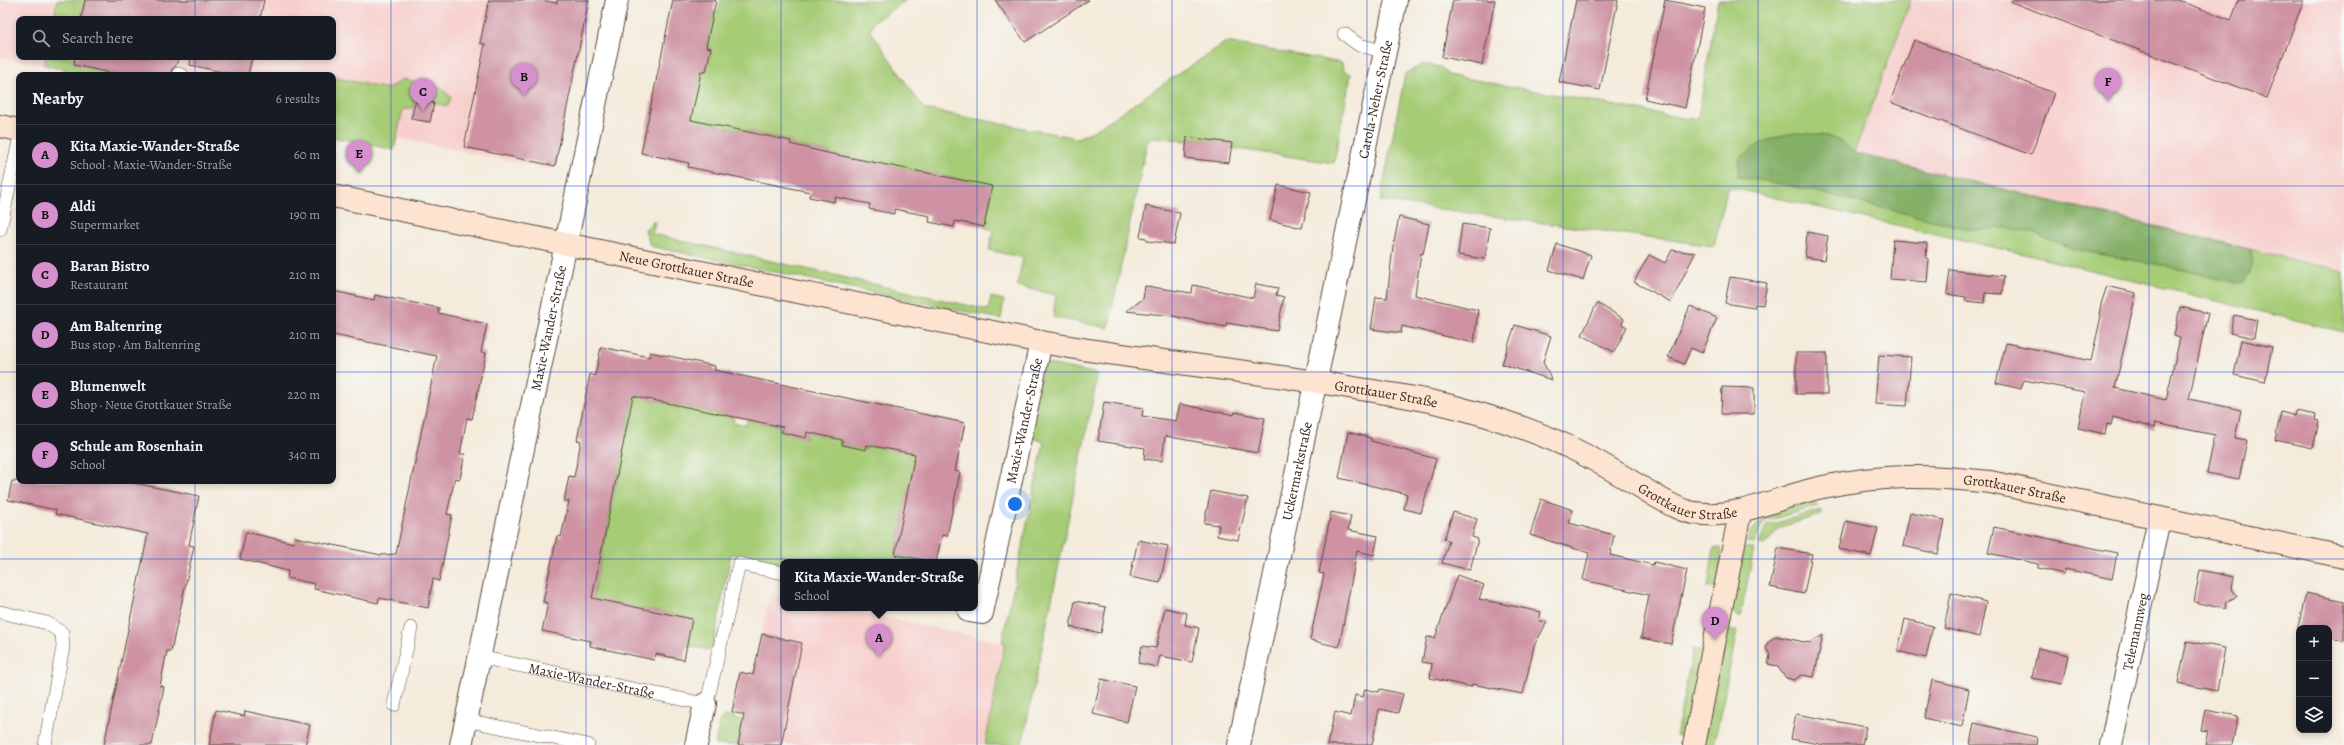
<!DOCTYPE html>
<html lang="en">
<head>
<meta charset="utf-8">
<style>
  body { margin:0; font-family:Alegreya,serif; background:#20242c; color:#f1f3f6 }
  .controls { position:absolute; right:12px; bottom:12px; display:grid; overflow:hidden; border-radius:8px; box-shadow:0 2px 6px #0003 }
  .controls button { width:36px; height:36px; display:grid; place-items:center; padding:0; border:0; border-bottom:1px solid #363941; background:#171b24; color:#f1f3f6; font:20px sans-serif }
  .you { position:absolute; left:1015px; top:504px; width:14px; height:14px; margin:-10px; border:3px solid #fff; border-radius:50%; background:#1a73e8; box-shadow:0 0 0 6px #1a73e833 }
  .badge { display:grid; place-items:center; width:26px; height:26px; border-radius:50%; background:#d690ce; color:#111; font-size:13px; font-weight:700 }
  .pin { position:absolute; translate:-50% -33px; filter:drop-shadow(0 1px 2px #0008) }
  .pin::after { content:''; position:absolute; top:21px; width:14px; height:12px; background:inherit; clip-path:polygon(0 0,100% 0,50% 100%) }
  .popup { position:absolute; left:780px; top:559px; width:198px; height:52px; box-sizing:border-box; display:grid; place-content:center; border-radius:8px; background:#171b24; filter:drop-shadow(0 1px 3px #0005); font-size:13px; white-space:nowrap; color:#9ea1a6 }
  .popup b { font-size:15px; color:#f1f3f6 }
  .popup::after { content:''; position:absolute; left:50%; top:100%; margin-left:-8px; border:8px solid transparent; border-top-color:#171b24 }
  .list { margin:0; padding:0; list-style:none }
  h2 { display:flex; justify-content:space-between; align-items:center; height:52px; margin:0; padding:0 16px; font-size:17px }
  h2 small { font-size:13px; font-weight:400; color:#9ea1a6 }
  .list li { display:grid; grid-template-columns:26px 1fr auto; gap:12px; align-items:center; box-sizing:border-box; height:60px; padding:0 16px; border-top:1px solid #363941 }
  .list b { display:block; font-size:15px; white-space:nowrap }
  .list p { margin:0; font-size:13px; white-space:nowrap; color:#9ea1a6 }
  .list em { font-size:13px; font-style:normal; color:#9ea1a6 }
  .icon { flex:none; width:22px; height:22px; fill:none; stroke:currentColor; stroke-width:2; stroke-linecap:round; stroke-linejoin:round }
  .map { position:relative; flex:none; width:2344px; height:745px; overflow:hidden }
  .search { position:absolute; background:#171b24; box-shadow:0 2px 6px #0003; left:16px; top:16px; width:320px; height:44px; display:flex; align-items:center; gap:10px; box-sizing:border-box; padding:0 14px; border-radius:8px; color:#9ea1a6; font-size:15px }
  .panel { position:absolute; background:#171b24; box-shadow:0 2px 6px #0003; left:16px; top:72px; width:320px; height:412px; border-radius:8px }
  .map>svg:first-child { display:block }
  .built { fill:#f7d0cd; fill-rule:evenodd }
  .green { fill:#a6cc76; stroke:#707b4a }
  .forest { fill:#84b067; stroke:#606d42 }
  .building { fill:#ce92a3 }
  .lines { fill:none; stroke-linecap:round; stroke-linejoin:round }
  .lane-casing { stroke:#57473a; stroke-width:14 }
  .street-casing { stroke:#57473a; stroke-width:24 }
  .secondary-casing { stroke:#57473a; stroke-width:24 }
  .lane { stroke:#fff; stroke-width:13 }
  .street { stroke:#fff; stroke-width:22 }
  .secondary { stroke:#fde4d1; stroke-width:22 }
  .grid { fill:none; stroke:#1d4ed8; stroke-width:1; stroke-opacity:0.55 }
  .labels { text-anchor:middle; dominant-baseline:central; stroke-width:3; stroke-linejoin:round; paint-order:stroke }
  .street-label { font-size:14px; fill:#3b2a1e; stroke:#f6f6f2 }
</style>
</head>
<body>
<div class="map">
<svg width="2344" height="745" viewBox="0 0 2344 745">
  <rect width="100%" height="100%" fill="#f6f6f2"/>
  <filter id="ink" filterUnits="userSpaceOnUse"><feTurbulence type="fractalNoise" baseFrequency=".025" numOctaves="2"/><feDisplacementMap in="SourceGraphic" scale="8" xChannelSelector="R" yChannelSelector="G"/><feConvolveMatrix kernelMatrix="1 2 1 2 8 2 1 2 1" color-interpolation-filters="sRGB"/></filter>
  <filter id="wash" filterUnits="userSpaceOnUse"><feTurbulence type="fractalNoise" baseFrequency=".012" numOctaves="4" result="noise"/><feDisplacementMap in="SourceGraphic" scale="16" xChannelSelector="R" yChannelSelector="G"/><feGaussianBlur stdDeviation="0.9" result="paint"/><feColorMatrix in="noise" values="0 0 0 0 0 0 0 0 0 0 0 0 0 0 0 0 0 1.4 0 .05"/><feComposite in="paint" operator="in"/></filter>
  <g filter="url(#wash)">
    <rect width="100%" height="100%" fill="#f4ebdb"/>
    <g class="built">
      <path d="M0 0H589L554 170 333 125V75H91L0 57ZM19 19H333V57H19Z"/>
      <path d="M1911 0H2344V272L1853 153Z"/>
      <path d="M770 593 783 596V608H841L1005 643 985 745H738L748 695 740 714 732 712 740 672 753 675Z"/>
    </g>
    <g class="green">
      <path d="M57 0H85L81 19H54Z"/>
      <path d="M721 0H906L873 22 870 30 924 109 1077 138 1095 130 1226 42 1342 63 1343 71 1351 74 1334 163 1231 148 1232 143 1188 137 1187 141 1154 137 1147 142 1108 328 1053 317 1056 295 1017 286 1023 258 989 250 993 230 984 227 992 186 842 156 841 159 831 157V153L790 144 791 140 710 124 689 128 701 72H706L711 48 706 47 714 11 718 12Z"/>
      <path d="M1718 0H1911L1854 153 2344 272V332L2024 254 1728 187 1714 246 1380 201 1405 74 1423 64 1441 67 1448 75 1688 119 1698 118Z"/>
      <path d="M46 57H90L88 68 120 75H65L66 70 44 65Z"/>
      <path d="M333 77 387 89 403 79 440 87 451 97 448 106 414 99 413 109H403L394 150 333 137Z"/>
      <path d="M653 221 655 222 652 234 988 310 991 297 1004 300 1001 319 650 246 645 229Z"/>
      <path d="M1044 363 1098 374 1097 379 1022 745H985L1005 643 1002 642 1044 442 1028 436Z"/>
      <path d="M635 388 653 400 734 417 733 423 746 425 747 420 783 427 782 432 806 438 807 432 842 440V445L866 450 867 445 916 454 895 555 929 562H783V565L731 554 712 651 687 645 692 619 611 602 591 606 623 449 618 448 625 437Z"/>
      <path d="M1814 501 1818 506 1763 522 1754 543 1746 542C1757 513 1788 508 1814 501Z"/>
      <path d="M1820 510 1822 514 1779 528 1765 545 1759 544 1766 526Z"/>
      <path d="M1744 547 1754 549 1740 618 1731 613Z"/>
      <path d="M1714 548H1721L1722 553 1717 589 1708 587Z"/>
      <path d="M1727 631H1737L1714 745H1703Z"/>
      <path d="M1693 649 1704 651 1687 735 1676 736Z"/>
      <path d="M724 716 743 720 738 745H715L720 720Z"/>
    </g>
    <path class="forest" d="M1795 133C1819 134 1837 134 1854 153L2251 250C2252 264 2253 272 2243 282H2232L2166 266 2071 249 2033 233 2009 228 1973 230 1788 185 1738 177 1739 159C1756 144 1772 136 1795 133Z"/>
    <g id="blocks">
      <g class="building">
        <path d="M85 0H264L260 19H81Z"/>
        <path d="M489 0H540L557 3V0H589L555 166 464 147 485 44 480 43Z"/>
        <path d="M673 0H716L706 47 711 48 706 72H701L691 120 791 141 790 144 832 154 992 186 984 227 955 221 954 227 929 222 930 216 894 209V214L869 209 870 204 835 197 834 202 809 197 810 192 688 167 689 163 641 153Z"/>
        <path d="M995 0H1089L1025 42Z"/>
        <path d="M1453 0H1495L1482 65 1442 57Z"/>
        <path d="M1576 0H1618L1600 90 1559 82Z"/>
        <path d="M1665 0 1705 8 1685 108 1645 99Z"/>
        <path d="M2012 0H2178L2231 20 2239 0H2304L2267 98 2011 2Z"/>
        <path d="M1914 40 2054 93 2031 155 1890 102Z"/>
        <path d="M75 57H178L176 66 172 69 170 75H120L74 65Z"/>
        <path d="M191 57H252L248 75H237L190 65Z"/>
        <path d="M416 99 434 103 430 122 411 119Z"/>
        <path d="M1187 137 1232 143 1229 163 1185 158Z"/>
        <path d="M1278 185 1311 192 1302 228 1270 220Z"/>
        <path d="M1146 206 1180 213 1174 244 1148 241 1146 238 1140 237Z"/>
        <path d="M1399 217 1429 224 1423 254 1421 253 1415 295 1478 310 1474 343 1402 326 1401 333 1371 329 1376 297 1387 298 1393 247Z"/>
        <path d="M1462 224 1490 228 1485 259 1458 255Z"/>
        <path d="M1807 232 1828 236 1824 260 1805 257Z"/>
        <path d="M1893 240 1927 243 1926 258 1929 259 1927 282 1890 279Z"/>
        <path d="M1557 244 1591 255 1583 280 1549 270Z"/>
        <path d="M1672 250 1695 253 1671 302 1634 282 1649 255 1665 263Z"/>
        <path d="M1950 270 2004 276 2002 294 1985 293 1984 303 1965 301 1966 297 1947 294Z"/>
        <path d="M1730 277 1767 283 1763 305 1755 304 1754 308 1725 303Z"/>
        <path d="M1256 284 1278 288 1276 295 1284 297 1277 331 1226 323V327L1173 316 1126 311 1143 299 1145 286 1192 293 1193 285 1253 298Z"/>
        <path d="M2107 286 2136 293 2115 388 2166 400 2180 338 2174 336 2180 307 2208 313 2189 399 2241 410 2235 438 2247 440 2239 479 2207 473 2215 435 2155 423 2154 428 2113 417 2111 425 2107 424 2105 434 2078 428 2085 392 2024 380 2021 389 1996 383 2006 343 2091 361 2101 316 2099 315 2101 304Z"/>
        <path d="M333 291 374 300 375 295 439 308 438 313 487 324 481 352 486 353 472 419 467 418 460 454H465L460 479 455 478 447 514 452 515 439 581 433 579 428 608 379 598 378 603 314 589 315 584 287 578 288 571 240 559 246 532 294 543 295 537 381 555 396 554 437 356 333 335Z"/>
        <path d="M1597 303 1624 319 1622 324 1627 327 1614 352 1582 335Z"/>
        <path d="M1690 306 1717 318 1702 353 1691 348 1684 364 1668 357Z"/>
        <path d="M2234 315 2257 320 2254 338 2230 333Z"/>
        <path d="M1515 325 1551 336 1543 362 1552 380 1502 364Z"/>
        <path d="M2241 340 2272 347 2265 382 2234 375Z"/>
        <path d="M601 347 649 357 650 352 669 356 715 366 714 370 965 423 955 471 960 472 952 512 947 536 942 535 936 562 895 555 915 454 867 445 866 450 842 445V440L807 432 806 438 781 432 783 427 633 396 592 598 692 619 684 660 656 654 654 660 590 646 591 641 542 631 548 603 543 602 557 536 561 537 569 501H564L569 476 574 477 581 441 577 440 590 374 595 376Z"/>
        <rect x="1796" y="353" width="31" height="41"/>
        <path d="M1879 355 1911 357 1907 406 1875 404Z"/>
        <path d="M1722 387 1754 388V414H1721Z"/>
        <path d="M1104 402 1143 408 1142 416 1176 421 1180 404 1234 415 1235 412 1265 418 1258 453 1165 436 1162 461 1144 459 1145 448 1098 441Z"/>
        <path d="M2296 411 2316 415 2315 420 2319 421 2313 448 2275 440 2281 412 2295 416Z"/>
        <path d="M1348 432 1371 438V441L1436 459 1421 513 1404 509 1407 494 1339 478Z"/>
        <path d="M12 481H124L199 496 189 545 194 546 171 651H167L160 686 164 687 152 745H104L148 534 55 514 56 510 8 500Z"/>
        <path d="M1211 491 1248 498 1238 540 1217 536 1219 525 1204 523Z"/>
        <path d="M1541 499 1573 510 1569 523 1614 535 1610 555 1653 565 1654 562 1687 570 1671 644 1641 638 1649 595 1583 580 1589 553 1530 535Z"/>
        <path d="M1331 512 1351 516 1348 530 1378 536 1374 555 1357 551 1339 647 1310 640 1324 574 1319 573Z"/>
        <path d="M1453 512 1477 519 1472 537 1478 539 1470 570 1442 563 1449 541 1444 539Z"/>
        <path d="M1910 513 1945 520 1938 554 1903 546Z"/>
        <path d="M1846 521 1878 528 1871 556 1839 549Z"/>
        <path d="M1994 527 2117 553 2112 579 2065 569 2064 574 2038 568V564L1988 553Z"/>
        <path d="M1138 540 1168 546 1160 583 1130 577Z"/>
        <path d="M1778 548 1812 554 1804 594 1770 587Z"/>
        <path d="M2200 570 2234 577 2232 589 2237 596 2226 602 2225 609 2194 602Z"/>
        <path d="M1457 575 1484 585 1479 599 1541 612 1539 621 1547 622 1534 646 1523 694 1472 684 1471 687 1430 678 1432 664 1422 662 1427 637 1435 638Z"/>
        <path d="M1951 593 1986 602 1979 637 1944 628Z"/>
        <path d="M2306 593 2344 601V641L2329 638V628H2299L2297 631Z"/>
        <path d="M1075 601 1106 607 1101 633 1070 627Z"/>
        <path d="M1165 608 1187 613 1185 625 1199 628 1192 662 1160 656 1157 667 1138 663 1142 646 1156 648Z"/>
        <path d="M1905 619 1933 626 1926 658 1898 651Z"/>
        <path d="M762 634 802 643 781 745H738L744 715 732 712 740 672 753 675Z"/>
        <path d="M1823 635 1814 677 1802 675 1794 680 1786 678 1777 666 1768 664 1770 655 1766 648 1768 642 1776 636 1809 643Z"/>
        <path d="M2187 641 2225 648 2217 691 2178 683Z"/>
        <path d="M2038 648 2068 655 2062 684 2032 678Z"/>
        <path d="M1101 679 1135 686 1127 722 1093 714Z"/>
        <path d="M1932 680 1969 689 1962 727 1924 718Z"/>
        <path d="M1365 689 1379 692 1380 689 1403 694 1398 713 1379 709 1372 745H1327L1335 712 1351 716 1355 695 1363 697Z"/>
        <path d="M216 710 244 716 245 711 310 725 305 745H209Z"/>
        <path d="M2205 710 2238 716 2232 745H2205L2208 731 2201 730Z"/>
        <path d="M1796 714 1866 727 1862 745H1825L1791 739Z"/>
        <path d="M1974 723 2037 737 2036 745H1970Z"/>
      </g>
    </g>
  </g>
  <g filter="url(#ink)">
    <use href="#blocks" fill-opacity="0" stroke="#57473a" stroke-width="1"/>
    <g class="lines">
      <defs>
        <g id="lane">
          <path d="M1344 34 1359 45 1386 52"/>
          <path d="M178 74 182 75"/>
          <path d="M0 230 19 141"/>
          <path d="M0 612 47 623 62 633 63 647 45 745"/>
          <path id="s1" d="M479 657 705 704 709 694 739 564 783 573"/>
          <path d="M394 705 411 628"/>
          <path d="M466 720 588 745"/>
        </g>
        <g id="street">
          <path id="s2" d="M969 611 982 613 1041 342"/>
          <path id="s3" d="M461 745 617 0"/>
          <path d="M696 745 705 704"/>
          <path id="s4" d="M1239 745 1396 0"/>
          <path id="s5" d="M2111 745 2159 519"/>
        </g>
        <g id="secondary">
          <path d="M0 126 19 130"/>
          <path id="s6" d="M333 196 1041 342C1144 361 1250 370 1354 388 1393 394 1432 400 1470 411 1509 422 1549 436 1585 455 1608 467 1631 481 1654 495 1666 502 1680 511 1694 513 1739 520 1779 496 1823 487 1882 474 1930 475 1990 482L2344 557"/>
          <path d="M1694 745 1740 513"/>
        </g>
      </defs>
      <use href="#lane" class="lane-casing"/>
      <use href="#street" class="street-casing"/>
      <use href="#secondary" class="secondary-casing"/>
      <use href="#lane" class="lane"/>
      <use href="#street" class="street"/>
      <use href="#secondary" class="secondary"/>
    </g>
  </g>
  <path class="grid" d="M195 0V19M391 0V745M586 0V745M781 0V745M977 0V745M1172 0V745M1367 0V745M1563 0V745M1758 0V745M1953 0V745M2149 0V745M195 57V75M0 186H19M333 186H2344M0 372H19M333 372H2344M195 481V745M0 559H2344"/>
  <g class="labels">
    <g class="street-label">
      <text stroke="none"><textPath href="#s4" startOffset="660">Carola-Neher-Straße</textPath></text>
      <text stroke="none"><textPath href="#s6" startOffset="361">Neue Grottkauer Straße</textPath></text>
      <text stroke="none"><textPath href="#s3" startOffset="426">Maxie-Wander-Straße</textPath></text>
      <text stroke="none"><textPath href="#s6" startOffset="1072">Grottkauer Straße</textPath></text>
      <text stroke="none"><textPath href="#s2" startOffset="210">Maxie-Wander-Straße</textPath></text>
      <text stroke="none"><textPath href="#s4" startOffset="280">Uckermarkstraße</textPath></text>
      <text stroke="none"><textPath href="#s6" startOffset="1731">Grottkauer Straße</textPath></text>
      <text stroke="none"><textPath href="#s6" startOffset="1396">Grottkauer Straße</textPath></text>
      <text stroke="none"><textPath href="#s5" startOffset="116">Telemannweg</textPath></text>
      <text stroke="none"><textPath href="#s1" startOffset="115">Maxie-Wander-Straße</textPath></text>
    </g>
  </g>
</svg>
<div class="controls">
<button>+</button>
<button>−</button>
<button><svg class="icon" aria-label="layers" viewBox="0 0 24 24"><path d="M12 4l9 5-9 5-9-5zM3 14l9 5 9-5"/></svg></button>
</div>
<div class="you"></div>
<div class="pin badge" style="left:879px;top:657px">A</div>
<div class="popup"><b>Kita Maxie-Wander-Straße</b>School</div>
<div class="pin badge" style="left:524px;top:96px">B</div>
<div class="pin badge" style="left:423px;top:111px">C</div>
<div class="pin badge" style="left:1715px;top:640px">D</div>
<div class="pin badge" style="left:359px;top:173px">E</div>
<div class="pin badge" style="left:2108px;top:101px">F</div>
<div class="search"><svg class="icon" aria-label="search" viewBox="0 0 24 24"><circle cx="10" cy="10" r="6"/><path d="M15 15l6 6"/></svg>Search here</div>
<section class="panel">
<h2>Nearby<small>6 results</small></h2>
<ul class="list">
<li><span class="badge">A</span><div><b>Kita Maxie-Wander-Straße</b><p>School · Maxie-Wander-Straße</p></div><em>60 m</em></li>
<li><span class="badge">B</span><div><b>Aldi</b><p>Supermarket</p></div><em>190 m</em></li>
<li><span class="badge">C</span><div><b>Baran Bistro</b><p>Restaurant</p></div><em>210 m</em></li>
<li><span class="badge">D</span><div><b>Am Baltenring</b><p>Bus stop · Am Baltenring</p></div><em>210 m</em></li>
<li><span class="badge">E</span><div><b>Blumenwelt</b><p>Shop · Neue Grottkauer Straße</p></div><em>220 m</em></li>
<li><span class="badge">F</span><div><b>Schule am Rosenhain</b><p>School</p></div><em>340 m</em></li>
</ul>
</section>
</div>
</body>
</html>
